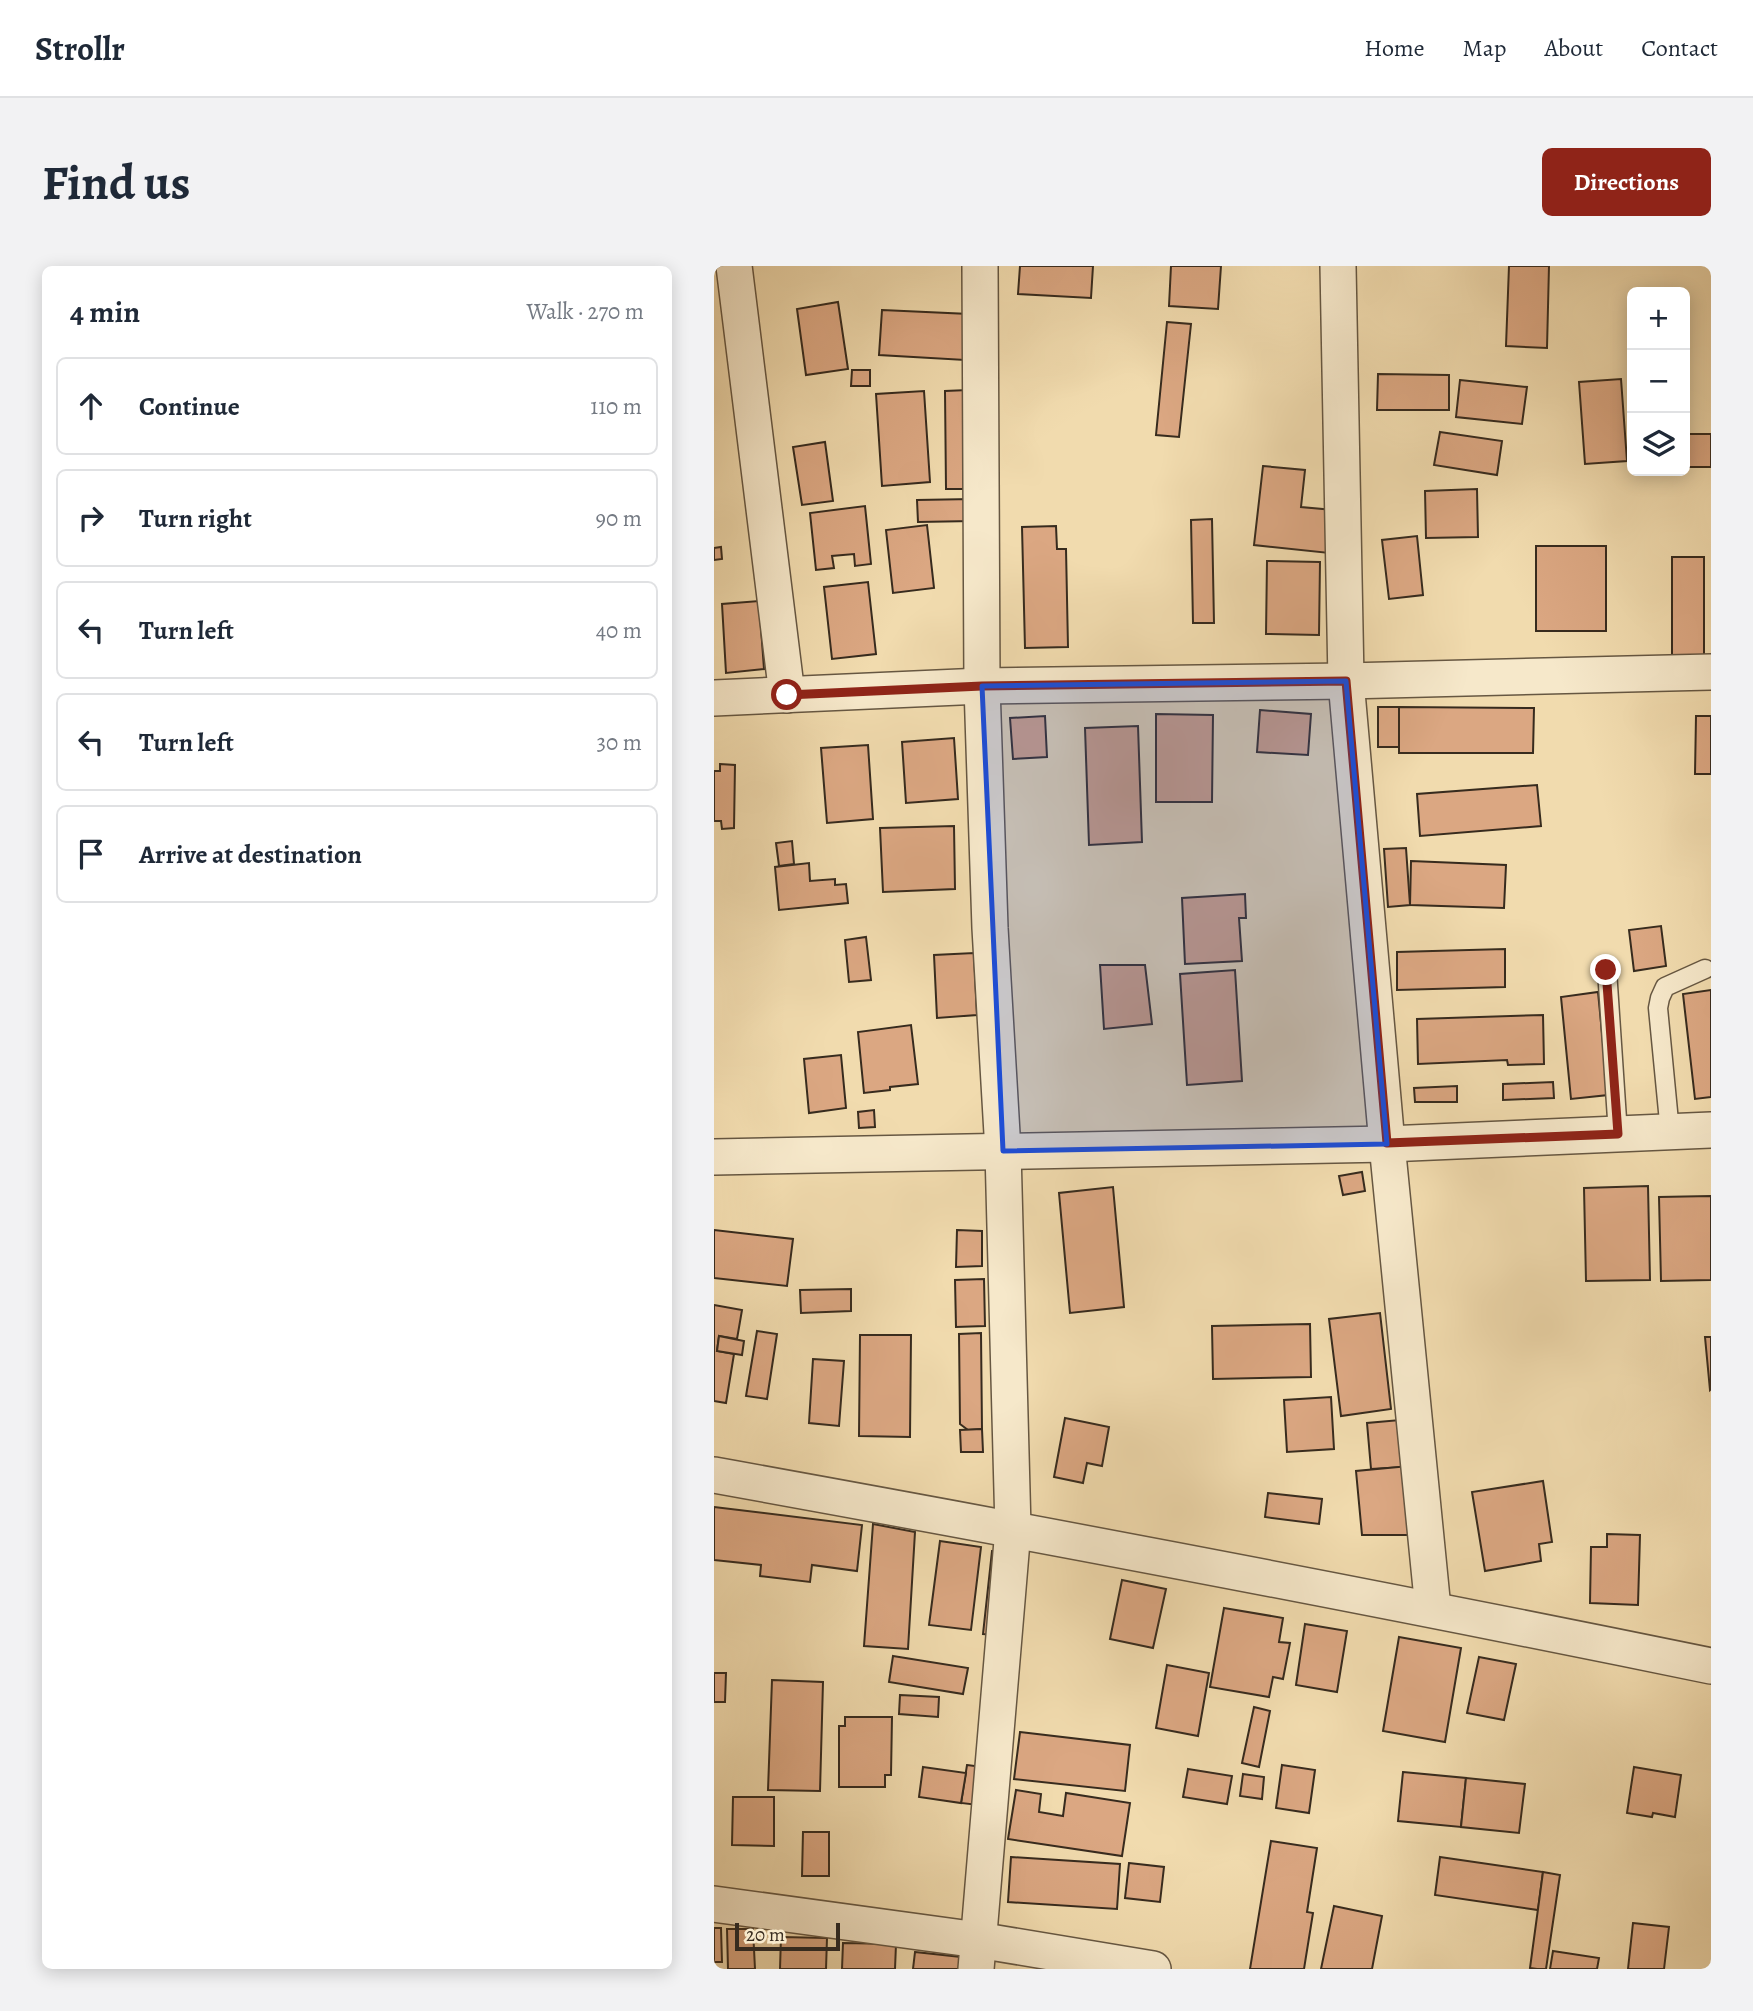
<!DOCTYPE html>
<html lang="en">
<head>
<meta charset="utf-8">
<style>
  body { margin:0; font-family:Alegreya,serif; background:#f2f2f3; color:#1f2937 }
  .controls { position:absolute; right:21px; top:21px; display:grid; overflow:hidden; border-radius:10px; box-shadow:0 4px 18px #0003 }
  .controls button { width:63px; height:63px; display:grid; place-items:center; padding:0; border:0; border-bottom:2px solid #e0e1e3; background:#fff; color:#1f2937; font:35px sans-serif }
  .scale { position:absolute; left:21px; bottom:18px; width:105px; box-sizing:border-box; padding-left:7px; border:4px solid #372b1e; border-top:0; font-size:19px; line-height:24px; white-space:nowrap; color:#372b1e; -webkit-text-stroke:5px #f6e8ca; paint-order:stroke }
  .stop { position:absolute; width:21px; height:21px; margin:-16px; border:5px solid #8f2418; border-radius:50%; background:#fff }
  .stop.end { background:#8f2418; border-color:#fff; box-shadow:0 2px 7px #0008 }
  .list { margin:0; padding:0; list-style:none }
  h2 { display:flex; justify-content:space-between; align-items:center; height:91px; margin:0; padding:0 28px; font-size:30px }
  h2 small { font-size:23px; font-weight:400; color:#747a83 }
  .list li { display:grid; grid-template-columns:46px 1fr auto; gap:21px; align-items:center; box-sizing:border-box; height:98px; margin:0 14px 14px; padding:0 14px; border:2px solid #e0e1e3; border-radius:10px }
  .list b { display:block; font-size:26px; white-space:nowrap }
  .list em { font-size:23px; font-style:normal; color:#747a83 }
  .icon { flex:none; width:38px; height:38px; fill:none; stroke:currentColor; stroke-width:2; stroke-linecap:round; stroke-linejoin:round }
  .map { position:relative; flex:none; width:997px; height:1703px; overflow:hidden; border-radius:10px }
  header { display:flex; align-items:center; gap:42px; box-sizing:border-box; height:98px; padding:0 35px; background:#fff; border-bottom:2px solid #e0e1e3 }
  header strong { font-size:33px }
  nav { display:flex; gap:38px; margin-inline-start:auto; font-size:24px }
  .intro { display:flex; align-items:center; justify-content:space-between; box-sizing:border-box; height:168px; padding:0 42px }
  h1 { margin:0; font-size:49px }
  .button { padding:18px 32px; border-radius:10px; background:#8f2418; color:#fff; font-size:24px; font-weight:700 }
  main { display:flex; gap:42px; padding:0 42px }
  aside { flex:1; background:#fff; border-radius:10px; box-shadow:0 4px 18px #0003 }
  .map>svg:first-child { display:block }
  .building { fill:#dba782; stroke:#372b1e; stroke-width:2 }
  .lines { fill:none; stroke-linecap:round; stroke-linejoin:round }
  .service-casing { stroke:#665742; stroke-width:21 }
  .minor-casing { stroke:#665742; stroke-width:38 }
  .service { stroke:#f6e8ca; stroke-width:18 }
  .minor { stroke:#f6e8ca; stroke-width:35 }
  .route { stroke:#8f2418; stroke-width:9 }
  .marked { fill:#1d4ed8; fill-opacity:0.2; stroke:#1d4ed8; stroke-width:5; stroke-linejoin:round }
</style>
</head>
<body>
<header>
<strong>Strollr</strong>
<nav><a>Home</a><a>Map</a><a>About</a><a>Contact</a></nav>
</header>
<div class="intro"><h1>Find us</h1><a class="button">Directions</a></div>
<main>
<aside>
<h2>4 min<small>Walk · 270 m</small></h2>
<ul class="list">
<li><svg class="icon" aria-label="ahead" viewBox="0 0 24 24"><path d="M12 20V5M6 11l6-6 6 6"/></svg><div><b>Continue</b></div><em>110 m</em></li>
<li><svg class="icon" aria-label="right" viewBox="0 0 24 24"><path d="M7 20v-9h11M14 6l5 5-5 5"/></svg><div><b>Turn right</b></div><em>90 m</em></li>
<li><svg class="icon" aria-label="left" viewBox="0 0 24 24"><path d="M17 20v-9H6M10 6l-5 5 5 5"/></svg><div><b>Turn left</b></div><em>40 m</em></li>
<li><svg class="icon" aria-label="left" viewBox="0 0 24 24"><path d="M17 20v-9H6M10 6l-5 5 5 5"/></svg><div><b>Turn left</b></div><em>30 m</em></li>
<li><svg class="icon" aria-label="arrive" viewBox="0 0 24 24"><path d="M6 21V4h12l-3 4 3 4H6"/></svg><div><b>Arrive at destination</b></div></li>
</ul>
</aside>
<div class="map">
<svg width="997" height="1703" viewBox="0 0 997 1703">
  <rect width="100%" height="100%" fill="#f1dbae"/>
  <filter id="stains"><feTurbulence type="fractalNoise" baseFrequency=".00286" numOctaves="4"/><feColorMatrix values="0 0 0 0 .2 0 0 0 0 .09 0 0 0 0 .02 0 0 0 .5 -.17"/></filter>
  <radialGradient id="worn" r=".72"><stop offset=".6" stop-color="#630" stop-opacity="0"/><stop offset="1" stop-color="#630" stop-opacity=".3"/></radialGradient>
  <g class="building">
    <path d="M306 0H379L377 32 304 28Z"/>
    <path d="M457 0H507L504 43 455 40Z"/>
    <path d="M795 0H835L833 82 792 80Z"/>
    <path d="M124 36 134 103 92 109 83 43Z"/>
    <path d="M168 44 255 48 251 94 165 89Z"/>
    <path d="M453 56 477 58 465 171 442 169Z"/>
    <path d="M138 104H156V120H137Z"/>
    <path d="M664 108 735 109V144H663Z"/>
    <path d="M907 113 913 195 871 198 865 116Z"/>
    <path d="M746 114 813 121 808 158 742 151Z"/>
    <path d="M254 124 256 223H232L231 125Z"/>
    <path d="M210 125 216 216 168 220 162 128Z"/>
    <path d="M726 166 788 175 783 209 720 199Z"/>
    <rect x="971" y="168" width="26" height="33"/>
    <path d="M111 176 119 235 88 239 79 181Z"/>
    <path d="M549 200 591 204 587 241 619 244 615 287 540 279Z"/>
    <path d="M763 223 764 271 712 272 711 225Z"/>
    <path d="M258 233 259 255 204 256 203 234Z"/>
    <path d="M151 240 157 298 141 300 140 288 118 290 120 302 102 304 96 247Z"/>
    <path d="M498 253 500 357H479L477 254Z"/>
    <path d="M213 259 220 322 179 327 172 264Z"/>
    <path d="M342 260 343 283H352L354 381 311 382 308 261Z"/>
    <path d="M703 270 709 329 675 333 668 274Z"/>
    <rect x="822" y="280" width="70" height="85"/>
    <path d="M7 281 8 293 0 294V282Z"/>
    <rect x="958" y="291" width="32" height="101"/>
    <path d="M553 295 606 296 605 369 552 368Z"/>
    <path d="M154 316 162 388 118 393 110 321Z"/>
    <path d="M45 335 50 403 12 407 8 338Z"/>
    <path d="M664 441H685L686 481H664Z"/>
    <path d="M685 441 820 442 819 487H685Z"/>
    <path d="M546 444 597 448 594 489 543 486Z"/>
    <path d="M442 448 499 449 498 536H442Z"/>
    <path d="M331 450 333 491 299 493 296 452Z"/>
    <path d="M982 450H997V508H981Z"/>
    <path d="M424 460 428 576 375 579 371 462Z"/>
    <path d="M240 472 244 533 192 537 188 476Z"/>
    <path d="M154 479 159 553 113 557 107 482Z"/>
    <path d="M6 498 21 499 20 562 8 563 7 555H0V505H6Z"/>
    <path d="M823 519 827 560 706 570 703 528Z"/>
    <path d="M240 560 241 623 169 626 166 562Z"/>
    <path d="M78 575 80 598 65 600 62 577Z"/>
    <path d="M692 582 696 639 674 641 670 583Z"/>
    <path d="M697 595 792 599 790 642 696 639Z"/>
    <path d="M95 597 96 615 121 613V619L132 618 134 637 65 644 61 601Z"/>
    <path d="M531 628 532 652H525L528 695 471 698 468 632Z"/>
    <path d="M947 660 952 700 920 705 915 664Z"/>
    <path d="M152 671 157 714 135 716 131 674Z"/>
    <path d="M791 683V721L683 724V686Z"/>
    <path d="M260 687 263 749 223 752 220 689Z"/>
    <path d="M386 699H431L438 758 390 763Z"/>
    <path d="M521 704 528 815 473 819 466 708Z"/>
    <path d="M997 724V831L981 833 969 728Z"/>
    <path d="M884 726 894 829 857 833 847 731Z"/>
    <path d="M829 749 830 798 794 799 793 794 704 798 703 753Z"/>
    <path d="M197 759 204 818 176 821V824L150 827 144 766Z"/>
    <path d="M127 789 132 842 95 847 90 793Z"/>
    <path d="M839 816 840 832 789 834V818Z"/>
    <path d="M743 820V836H701L700 822Z"/>
    <path d="M160 844 161 861 145 862 144 846Z"/>
    <path d="M648 906 651 925 629 929 625 910Z"/>
    <path d="M934 920 936 1014 872 1015 870 922Z"/>
    <path d="M399 921 410 1041 356 1047 345 927Z"/>
    <path d="M997 930V1014L947 1015 945 931Z"/>
    <path d="M0 964 79 973 73 1020 0 1012Z"/>
    <path d="M243 964 268 965V1000L242 1001Z"/>
    <path d="M270 1013 271 1060 242 1061 241 1014Z"/>
    <path d="M137 1023V1045L87 1047 86 1024Z"/>
    <path d="M0 1039 28 1044 23 1073 5 1070 3 1085 20 1088 12 1137 0 1135Z"/>
    <path d="M666 1047 677 1143 627 1150 615 1053Z"/>
    <path d="M596 1058 597 1111 499 1113 498 1060Z"/>
    <path d="M43 1065 63 1068 53 1133 32 1130Z"/>
    <path d="M267 1067 268 1163 254 1164 246 1158 245 1068Z"/>
    <path d="M146 1069H197L196 1171 145 1170Z"/>
    <path d="M5 1070 30 1075 28 1089 3 1085Z"/>
    <path d="M991 1071H997V1123L996 1124Z"/>
    <path d="M99 1093 130 1095 125 1160 95 1157Z"/>
    <path d="M617 1131 620 1183 573 1186 570 1134Z"/>
    <path d="M351 1152 395 1161 388 1200 373 1197 369 1217 340 1211Z"/>
    <path d="M686 1154 690 1201 657 1203 653 1157Z"/>
    <path d="M268 1163 269 1186H247L246 1164Z"/>
    <path d="M695 1200 702 1269H648L642 1205Z"/>
    <path d="M829 1215 838 1276 825 1278 827 1295 771 1305 758 1226Z"/>
    <path d="M554 1227 608 1233 605 1258 551 1251Z"/>
    <path d="M0 1241 148 1259 143 1305 98 1299 96 1316 46 1310 47 1299 0 1294Z"/>
    <path d="M159 1258 201 1266 194 1383 150 1380Z"/>
    <path d="M893 1268 926 1269 924 1339 876 1337 877 1281H893Z"/>
    <path d="M226 1275 267 1281 257 1364 215 1359Z"/>
    <path d="M278 1285 290 1286 281 1369 269 1368Z"/>
    <path d="M408 1314 452 1323 439 1382 396 1373Z"/>
    <path d="M510 1342 569 1352 565 1376 576 1377 569 1413 559 1411 555 1431 496 1421Z"/>
    <path d="M591 1358 633 1365 623 1426 582 1419Z"/>
    <path d="M685 1371 747 1382 731 1476 669 1465Z"/>
    <path d="M179 1390 254 1402 249 1428 175 1416Z"/>
    <path d="M765 1391 802 1398 790 1454 753 1447Z"/>
    <path d="M453 1399 495 1407 484 1470 442 1462Z"/>
    <path d="M0 1407H12L11 1436H0Z"/>
    <path d="M58 1414 109 1416 106 1525 54 1524Z"/>
    <path d="M186 1429 225 1431 224 1451 185 1448Z"/>
    <path d="M540 1441 556 1445 545 1501 528 1497Z"/>
    <path d="M131 1451H178L177 1509H171V1521H125V1460H131Z"/>
    <path d="M306 1466 416 1479 411 1525 300 1513Z"/>
    <path d="M253 1499 269 1501 264 1539 247 1537Z"/>
    <path d="M568 1499 601 1504 595 1547 562 1542Z"/>
    <path d="M209 1501 252 1507 247 1537 205 1531Z"/>
    <path d="M920 1501 967 1509 961 1551 939 1547 938 1551 913 1547Z"/>
    <path d="M474 1503 518 1510 513 1538 469 1531Z"/>
    <path d="M689 1506 752 1512 747 1561 684 1555Z"/>
    <path d="M529 1508 550 1511 548 1533 526 1530Z"/>
    <path d="M752 1512 811 1518 805 1567 747 1561Z"/>
    <path d="M302 1524 327 1528 325 1546 349 1550 352 1527 416 1537 408 1590 294 1573Z"/>
    <path d="M19 1531H60V1580L18 1579Z"/>
    <path d="M89 1566H115V1610H88Z"/>
    <path d="M557 1575 603 1582 593 1646 599 1647 590 1703H536Z"/>
    <path d="M297 1591 406 1598 403 1643 294 1636Z"/>
    <path d="M726 1591 829 1606 824 1644 721 1629Z"/>
    <path d="M415 1597 450 1601 446 1636 411 1632Z"/>
    <path d="M829 1606 846 1609 832 1703H823L816 1702Z"/>
    <path d="M620 1640 668 1650 658 1703H607Z"/>
    <path d="M919 1657 955 1661 950 1703H914Z"/>
    <path d="M0 1662H7L8 1696H0Z"/>
    <path d="M13 1663H39L41 1703H14Z"/>
    <path d="M67 1671 113 1672 112 1703H66Z"/>
    <path d="M129 1677 182 1678 181 1703H128Z"/>
    <path d="M839 1685 885 1692 883 1703H836Z"/>
    <path d="M201 1686 247 1691 245 1703H199Z"/>
  </g>
  <g class="lines">
    <defs>
      <g id="service">
        <path d="M893 704 904 868"/>
        <path d="M956 866 944 742 946 732 951 721 991 703"/>
      </g>
      <g id="minor">
        <path d="M20 0 73 429"/>
        <path d="M624 0 632 415 673 878 719 1343"/>
        <path d="M0 432 268 420 632 415 997 406"/>
        <path d="M0 891 673 878 997 864"/>
        <path d="M0 1209C333 1269 665 1332 997 1400"/>
        <path d="M0 1638 264 1674 439 1703"/>
        <path d="M262 1703 299 1263 289 885 276 662 268 420 266 0"/>
      </g>
    </defs>
    <use href="#service" class="service-casing"/>
    <use href="#minor" class="minor-casing"/>
    <use href="#service" class="service"/>
    <use href="#minor" class="minor"/>
  </g>
  <g class="lines">
    <path class="route" d="M73 429 268 420 632 415 673 877 904 868 892 704"/>
  </g>
  <path class="marked" d="M632 415 673 878 289 885 268 420Z"/>
  <rect width="100%" height="100%" filter="url(#stains)"/>
  <rect width="100%" height="100%" fill="url(#worn)"/>
</svg>
<div class="controls">
<button>+</button>
<button>−</button>
<button><svg class="icon" aria-label="layers" viewBox="0 0 24 24"><path d="M12 4l9 5-9 5-9-5zM3 14l9 5 9-5"/></svg></button>
</div>
<div class="scale">20 m</div>
<div class="stop" style="left:73px;top:429px"></div>
<div class="stop end" style="left:892px;top:704px"></div>
</div>
</main>
</body>
</html>
